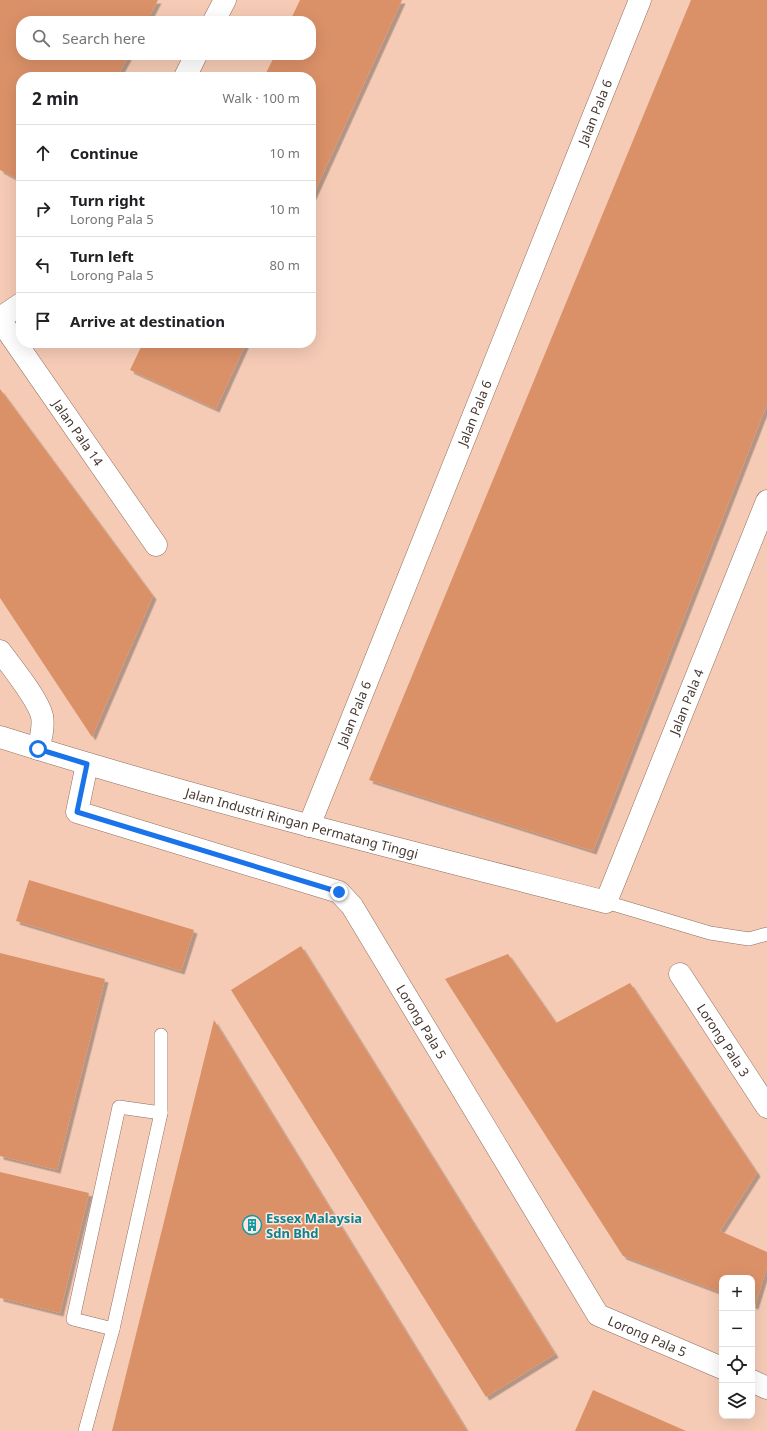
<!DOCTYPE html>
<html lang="en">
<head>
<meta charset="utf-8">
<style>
  body { margin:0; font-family:"Noto Sans",sans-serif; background:#f2f2f2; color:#202124 }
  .controls { position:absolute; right:12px; bottom:12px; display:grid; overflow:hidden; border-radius:8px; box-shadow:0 4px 16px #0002 }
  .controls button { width:36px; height:36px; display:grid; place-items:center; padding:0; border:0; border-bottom:1px solid #e0e0e0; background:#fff; color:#202124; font:20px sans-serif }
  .stop { position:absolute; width:12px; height:12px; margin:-9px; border:3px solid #1a73e8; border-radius:50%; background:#fff }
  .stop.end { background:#1a73e8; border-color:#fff; box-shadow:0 1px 4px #0008 }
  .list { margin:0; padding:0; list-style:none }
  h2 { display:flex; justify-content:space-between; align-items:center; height:52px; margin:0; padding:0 16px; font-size:17px }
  h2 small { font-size:13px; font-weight:400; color:#757577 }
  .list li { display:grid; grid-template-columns:26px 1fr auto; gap:12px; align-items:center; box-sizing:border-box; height:56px; padding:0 16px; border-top:1px solid #e0e0e0 }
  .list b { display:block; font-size:15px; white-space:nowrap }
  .list p { margin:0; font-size:13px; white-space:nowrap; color:#757577 }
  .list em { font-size:13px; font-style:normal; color:#757577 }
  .icon { flex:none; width:22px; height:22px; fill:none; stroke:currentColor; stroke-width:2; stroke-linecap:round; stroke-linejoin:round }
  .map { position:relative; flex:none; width:767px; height:1431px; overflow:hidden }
  .search { position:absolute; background:#fff; box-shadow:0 4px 16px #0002; left:16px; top:16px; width:300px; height:44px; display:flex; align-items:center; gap:10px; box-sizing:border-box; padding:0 14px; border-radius:16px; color:#757577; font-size:15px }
  .panel { position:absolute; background:#fff; box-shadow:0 4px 16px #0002; left:16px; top:72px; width:300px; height:276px; border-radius:16px }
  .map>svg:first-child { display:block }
  .built { fill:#f5cbb5; fill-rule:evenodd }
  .building { fill:#db9168; filter:url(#shadow) }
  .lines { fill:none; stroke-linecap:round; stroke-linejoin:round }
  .lane-casing { stroke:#8f7060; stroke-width:14 }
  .street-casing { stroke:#8f7060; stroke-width:23 }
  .lane { stroke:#fff; stroke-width:13 }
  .street { stroke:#fff; stroke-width:22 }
  .route { stroke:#1a73e8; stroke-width:5 }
  .labels { text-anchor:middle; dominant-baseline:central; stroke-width:3; stroke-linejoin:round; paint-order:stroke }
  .street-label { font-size:13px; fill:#453730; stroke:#fee8dd }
  .culture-label { font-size:13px; font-weight:bold; fill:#0d838f; stroke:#fee8dd; text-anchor:start }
</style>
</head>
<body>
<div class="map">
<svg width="767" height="1431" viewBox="0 0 767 1431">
  <defs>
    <filter id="shadow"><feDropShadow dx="3.5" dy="3.5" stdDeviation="0" flood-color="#0004"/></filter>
  </defs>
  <rect width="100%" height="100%" fill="#fbd8c5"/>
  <path class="built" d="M0 0H767V1431H0ZM21 21H311V55H21ZM21 77H311V343H21ZM722 1278H752V1416H722Z"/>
  <g class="building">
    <path d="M0 0H158L147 21H21V55H129L117 77H21V181L0 170Z"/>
    <path d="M300 0H402L311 200V77H264L275 55H311V21H290Z"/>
    <path d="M691 0H767V404L593 851 369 780Z"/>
    <path d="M143 343H246L216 409 130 370Z"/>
    <path d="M0 389 153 596 92 737 0 598Z"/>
    <path d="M29 880 194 930 181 971 16 921Z"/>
    <path d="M301 946 555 1354 486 1397 231 990Z"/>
    <path d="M0 953 105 979 57 1170 0 1156Z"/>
    <path d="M508 954 556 1023 630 983 757 1173 720 1231 767 1252V1267L755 1306 752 1305V1278H722V1293L623 1256 445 979Z"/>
    <path d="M214 1020 467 1431H112Z"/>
    <path d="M0 1172 89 1193 60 1313 0 1298Z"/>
    <path d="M593 1390 686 1431H575Z"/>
  </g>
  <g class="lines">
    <defs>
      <g id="lane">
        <path d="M606 902 710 933 749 939 767 934"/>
        <path d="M113 1329 73 1319 119 1107 161 1113"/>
        <path d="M85 1431 113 1329 161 1113V1035"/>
      </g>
      <g id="street">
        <path d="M214 21 225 0"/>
        <path d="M185 77 196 55"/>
        <path d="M0 318 21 304"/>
        <path id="s1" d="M0 320 156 545"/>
        <path d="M0 651C11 666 38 699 42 716 44 727 41 738 38 749"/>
        <path id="s2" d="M0 737C200 800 403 850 606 902L767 501"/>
        <path id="s3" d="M87 764 77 812 339 892 352 906 598 1315 722 1368"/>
        <path id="s4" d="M309 826 640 0"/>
        <path id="s5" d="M680 974 767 1107"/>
        <path d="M752 1381 767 1388"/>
      </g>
    </defs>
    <use href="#lane" class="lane-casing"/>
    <use href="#street" class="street-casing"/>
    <use href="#lane" class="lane"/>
    <use href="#street" class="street"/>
  </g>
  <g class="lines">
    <path class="route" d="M38 749 87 764 77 812 339 892"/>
  </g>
  <defs>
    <symbol id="building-ring" viewBox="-11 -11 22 22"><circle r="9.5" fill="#fee8dd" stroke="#0f9aa8" stroke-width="1.5"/><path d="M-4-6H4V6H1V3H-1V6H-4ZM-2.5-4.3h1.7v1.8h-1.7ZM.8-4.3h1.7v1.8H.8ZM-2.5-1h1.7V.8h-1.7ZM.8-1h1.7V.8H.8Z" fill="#0f9aa8"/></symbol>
  </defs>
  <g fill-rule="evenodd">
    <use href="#building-ring" x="241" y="1214" width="22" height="22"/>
  </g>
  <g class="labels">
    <g class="street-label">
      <text stroke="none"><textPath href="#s4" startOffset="769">Jalan Pala 6</textPath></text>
      <text stroke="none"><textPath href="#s4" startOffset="445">Jalan Pala 6</textPath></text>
      <text stroke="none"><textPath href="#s1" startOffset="137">Jalan Pala 14</textPath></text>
      <text stroke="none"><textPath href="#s2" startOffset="844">Jalan Pala 4</textPath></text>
      <text stroke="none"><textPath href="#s4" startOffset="121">Jalan Pala 6</textPath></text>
      <text stroke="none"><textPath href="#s2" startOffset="314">Jalan Industri Ringan Permatang Tinggi</textPath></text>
      <text stroke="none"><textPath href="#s3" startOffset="477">Lorong Pala 5</textPath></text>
      <text stroke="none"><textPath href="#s5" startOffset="79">Lorong Pala 3</textPath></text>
      <text stroke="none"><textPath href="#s3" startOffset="873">Lorong Pala 5</textPath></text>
    </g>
    <g class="culture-label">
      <text x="266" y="1218">Essex Malaysia<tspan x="266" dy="15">Sdn Bhd</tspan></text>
    </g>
  </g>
</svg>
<div class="controls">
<button>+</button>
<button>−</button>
<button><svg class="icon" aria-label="locate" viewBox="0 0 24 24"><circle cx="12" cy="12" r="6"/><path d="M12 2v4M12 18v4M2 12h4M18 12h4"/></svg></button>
<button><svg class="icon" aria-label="layers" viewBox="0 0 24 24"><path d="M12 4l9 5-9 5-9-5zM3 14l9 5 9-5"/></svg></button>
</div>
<div class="stop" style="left:38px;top:749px"></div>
<div class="stop end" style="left:339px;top:892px"></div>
<div class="search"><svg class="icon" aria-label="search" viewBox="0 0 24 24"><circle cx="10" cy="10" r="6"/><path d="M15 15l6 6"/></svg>Search here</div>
<section class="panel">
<h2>2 min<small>Walk · 100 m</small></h2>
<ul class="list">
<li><svg class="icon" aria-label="ahead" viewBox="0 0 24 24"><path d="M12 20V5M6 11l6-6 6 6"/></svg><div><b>Continue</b></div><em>10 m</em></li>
<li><svg class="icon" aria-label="right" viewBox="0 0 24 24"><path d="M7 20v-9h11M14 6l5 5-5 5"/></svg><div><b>Turn right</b><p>Lorong Pala 5</p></div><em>10 m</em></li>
<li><svg class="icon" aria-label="left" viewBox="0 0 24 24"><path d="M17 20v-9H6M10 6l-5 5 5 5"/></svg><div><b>Turn left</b><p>Lorong Pala 5</p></div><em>80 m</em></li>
<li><svg class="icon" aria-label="arrive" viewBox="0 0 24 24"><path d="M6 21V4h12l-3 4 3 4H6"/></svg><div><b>Arrive at destination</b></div></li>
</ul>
</section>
</div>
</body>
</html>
